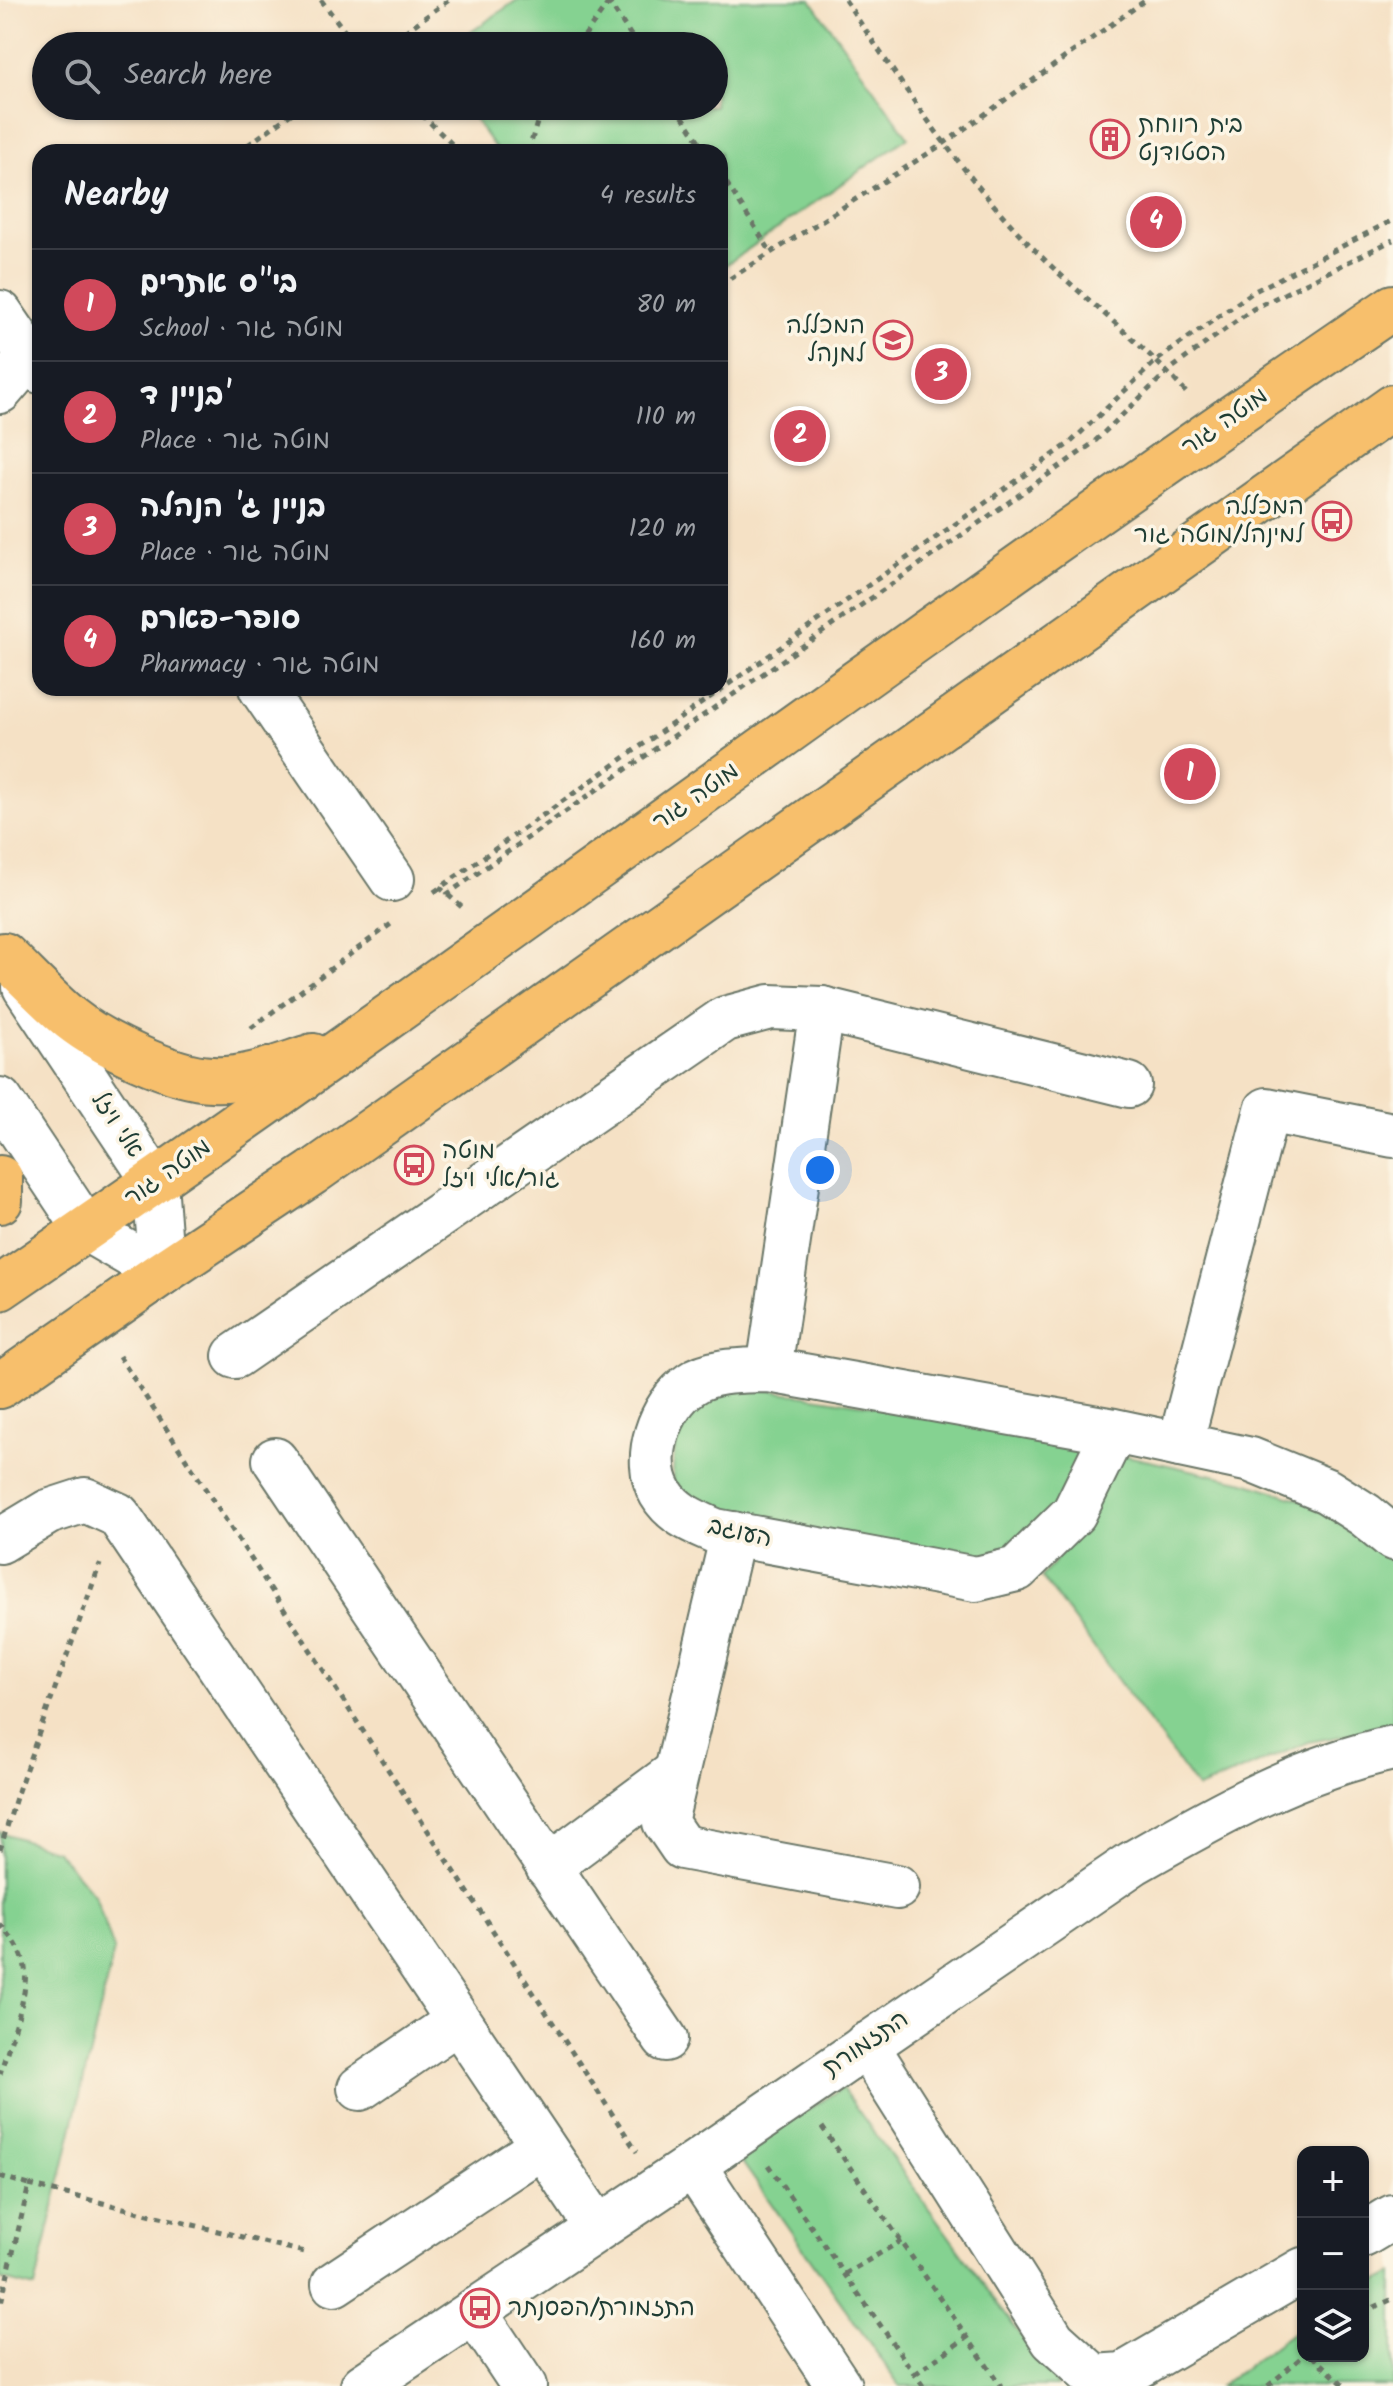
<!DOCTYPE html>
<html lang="en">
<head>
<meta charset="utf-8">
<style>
  body { margin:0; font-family:Kalam,"Playpen Sans Hebrew",sans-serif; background:#20242c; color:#f1f3f6 }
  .controls { position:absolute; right:24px; bottom:24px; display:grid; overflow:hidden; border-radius:16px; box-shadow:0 2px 6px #0004 }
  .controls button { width:72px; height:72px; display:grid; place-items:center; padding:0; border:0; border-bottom:2px solid #363941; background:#171b24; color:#f1f3f6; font:40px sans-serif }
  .you { position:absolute; left:820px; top:1170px; width:28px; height:28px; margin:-20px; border:6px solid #fff; border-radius:50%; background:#1a73e8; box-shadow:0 0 0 12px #1a73e833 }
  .badge { display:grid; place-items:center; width:52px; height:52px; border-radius:50%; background:#d1495b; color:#fff; font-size:26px; font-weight:700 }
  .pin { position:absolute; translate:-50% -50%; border:4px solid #fff; box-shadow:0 2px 8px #0006 }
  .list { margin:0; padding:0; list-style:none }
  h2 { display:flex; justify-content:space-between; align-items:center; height:104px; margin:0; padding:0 32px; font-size:34px }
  h2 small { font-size:26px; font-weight:400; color:#9ea1a6 }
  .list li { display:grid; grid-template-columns:52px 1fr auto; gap:24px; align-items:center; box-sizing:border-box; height:112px; padding:0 32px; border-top:2px solid #363941 }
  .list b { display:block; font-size:30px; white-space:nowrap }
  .list p { margin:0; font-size:26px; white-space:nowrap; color:#9ea1a6 }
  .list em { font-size:26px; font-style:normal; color:#9ea1a6 }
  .icon { flex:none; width:44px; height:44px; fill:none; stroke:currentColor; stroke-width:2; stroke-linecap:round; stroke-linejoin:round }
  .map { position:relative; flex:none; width:1393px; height:2386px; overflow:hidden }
  .search { position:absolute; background:#171b24; box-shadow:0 2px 6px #0004; left:32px; top:32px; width:696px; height:88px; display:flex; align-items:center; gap:20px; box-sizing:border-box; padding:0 28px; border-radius:44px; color:#9ea1a6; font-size:30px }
  .panel { position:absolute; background:#171b24; box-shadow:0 2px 6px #0004; left:32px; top:144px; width:696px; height:552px; border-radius:24px }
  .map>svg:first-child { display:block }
  .green { fill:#85d291; stroke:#528862; stroke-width:2 }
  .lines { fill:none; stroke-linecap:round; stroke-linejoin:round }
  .minor-casing { stroke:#6a7667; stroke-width:48 }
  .major-casing { stroke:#6a7667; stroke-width:48 }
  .path { stroke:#6a7667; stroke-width:5; stroke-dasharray:6 6; stroke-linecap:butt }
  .minor { stroke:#fff; stroke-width:44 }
  .major { stroke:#f7bf6c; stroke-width:44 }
  .labels { text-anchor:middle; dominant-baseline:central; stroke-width:7; stroke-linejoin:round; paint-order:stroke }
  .poi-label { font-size:24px; fill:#1f3d34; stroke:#fcf5e5; text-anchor:start }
  .street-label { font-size:24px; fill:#1f3d34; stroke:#fcf5e5 }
</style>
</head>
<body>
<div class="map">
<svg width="1393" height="2386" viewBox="0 0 1393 2386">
  <rect width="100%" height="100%" fill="#fcf5e5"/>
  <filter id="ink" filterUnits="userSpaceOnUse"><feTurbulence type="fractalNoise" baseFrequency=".0125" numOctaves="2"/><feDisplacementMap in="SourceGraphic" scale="16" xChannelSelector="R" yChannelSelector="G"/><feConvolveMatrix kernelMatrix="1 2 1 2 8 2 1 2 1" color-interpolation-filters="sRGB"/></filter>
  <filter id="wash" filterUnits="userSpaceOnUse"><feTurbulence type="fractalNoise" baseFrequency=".006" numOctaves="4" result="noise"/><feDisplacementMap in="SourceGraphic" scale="32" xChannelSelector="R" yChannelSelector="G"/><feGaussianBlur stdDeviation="1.8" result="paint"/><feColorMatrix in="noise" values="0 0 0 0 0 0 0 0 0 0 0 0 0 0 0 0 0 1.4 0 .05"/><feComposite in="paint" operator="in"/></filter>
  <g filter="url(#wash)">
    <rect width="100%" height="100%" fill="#f5e1c5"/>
    <g class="green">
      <path d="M517 0H811L908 137 720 269V152H498L465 106H714V46H451Z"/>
      <path d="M728 1384 1096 1440 1064 1506 1011 1559 975 1566 735 1523 672 1487 677 1413Z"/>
      <path d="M1118 1454 1245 1482 1333 1510 1380 1542 1393 1567V1727L1309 1742 1198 1789 1042 1577 1082 1527Z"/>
      <path d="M0 1832 57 1851 95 1896 114 1950 35 2288 0 2279Z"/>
      <path d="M842 2088 1057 2386H900L737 2155Z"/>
      <path d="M1393 2273V2386H1220L1303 2325V2356H1363V2289Z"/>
    </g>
  </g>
  <g filter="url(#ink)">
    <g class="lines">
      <defs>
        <g id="minor">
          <path d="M0 313 40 371"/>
          <path d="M0 391 30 356"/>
          <path d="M261 688 392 879"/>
          <path d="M25 987 155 1182 162 1273"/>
          <path d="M0 1100 86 1229 162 1273"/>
          <path d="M235 1356 725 1019 770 1007 822 1009 1129 1085"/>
          <path d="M769 1370 822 1009"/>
          <path d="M1114 1431 1074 1513 1017 1569 976 1579 715 1531C695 1522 673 1514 661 1493 641 1459 660 1405 691 1384 712 1369 744 1371 769 1370L1114 1431 1251 1460 1327 1491 1365 1515 1393 1538"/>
          <path d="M1180 1445 1267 1110 1393 1135"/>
          <path d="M275 1460 665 2039"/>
          <path d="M733 1534 665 1822 682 1847 897 1887"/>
          <path d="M0 1541 48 1512 85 1500 118 1515 597 2227"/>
          <path d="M548 1867 675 1773"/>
          <path d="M866 2045 1053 2340 1094 2377 1123 2375 1303 2270"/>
          <path d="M360 2088 458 2021"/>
          <path d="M693 2165 839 2386"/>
          <path d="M1363 2235 1393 2217"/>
          <path d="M334 2284 542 2146"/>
          <path d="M474 2311 524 2386"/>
          <path d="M363 2386 693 2165 1133 1863C1215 1816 1299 1768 1393 1748"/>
        </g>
        <g id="major">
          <path d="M4 955C26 976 48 1000 71 1019 101 1043 173 1078 212 1079 246 1081 281 1066 313 1056"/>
          <path d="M0 1178V1201"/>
          <path d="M0 1288C469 968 923 626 1393 307"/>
          <path d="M0 1386 162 1273 312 1173 1393 407"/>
        </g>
      </defs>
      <use href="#minor" class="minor-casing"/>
      <use href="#major" class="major-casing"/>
      <g class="path">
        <path d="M321 0 356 46"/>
        <path d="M845 0C902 84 958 170 1029 244 1080 297 1141 340 1189 396"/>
        <path d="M608 1 638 46"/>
        <path d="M385 46 449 0"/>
        <path d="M577 46 609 2"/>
        <path d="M413 106 460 152"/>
        <path d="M676 106 706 152"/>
        <path d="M238 152 302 106"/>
        <path d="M532 152 530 146 542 106"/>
        <path d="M720 173 771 252"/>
        <path d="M720 285 943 144 1146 0"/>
        <path d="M439 887 464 909"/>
        <path d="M434 892 1070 443 1156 361 1253 292 1393 220"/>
        <path d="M446 895 1092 444 1168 371 1253 309 1393 240"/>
        <path d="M251 1028 391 924"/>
        <path d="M119 1356 637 2152"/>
        <path d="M0 1850 18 1791 100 1564"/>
        <path d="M0 1924C11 1936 23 1951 25 1968 29 1997 8 2045 0 2074"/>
        <path d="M822 2127 1001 2386"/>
        <path d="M768 2165 923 2386"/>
        <path d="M0 2176 29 2185 0 2307"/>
        <path d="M29 2185 304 2252"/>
        <path d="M845 2274 901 2241"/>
        <path d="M1363 2312 1393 2299"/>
        <path d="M1312 2356 1345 2386"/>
        <path d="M915 2374 967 2337"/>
        <path d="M1268 2386 1303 2356"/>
      </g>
      <use href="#minor" class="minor"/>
      <use href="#major" class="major"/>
    </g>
  </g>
  <defs>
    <symbol id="building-ring" viewBox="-11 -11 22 22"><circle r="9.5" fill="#fcf5e5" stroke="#d1495b" stroke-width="1.5"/><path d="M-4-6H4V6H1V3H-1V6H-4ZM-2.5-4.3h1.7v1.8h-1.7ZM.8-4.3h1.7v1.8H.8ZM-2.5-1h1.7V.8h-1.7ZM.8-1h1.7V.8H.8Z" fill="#d1495b"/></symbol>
    <symbol id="university-ring" viewBox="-11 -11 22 22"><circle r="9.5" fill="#fcf5e5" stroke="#d1495b" stroke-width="1.5"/><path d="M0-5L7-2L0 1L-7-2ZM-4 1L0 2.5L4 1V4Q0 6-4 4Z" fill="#d1495b"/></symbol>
    <symbol id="bus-ring" viewBox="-11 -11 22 22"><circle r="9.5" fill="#fcf5e5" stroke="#d1495b" stroke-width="1.5"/><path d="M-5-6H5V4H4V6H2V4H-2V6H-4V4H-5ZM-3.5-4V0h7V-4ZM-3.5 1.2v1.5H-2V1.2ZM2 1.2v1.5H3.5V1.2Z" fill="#d1495b"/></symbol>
  </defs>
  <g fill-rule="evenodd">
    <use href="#building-ring" x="1088" y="117" width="44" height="44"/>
    <use href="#university-ring" x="871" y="318" width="44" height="44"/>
    <use href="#bus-ring" x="1310" y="499" width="44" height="44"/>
    <use href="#bus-ring" x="392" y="1143" width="44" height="44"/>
    <use href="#bus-ring" x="458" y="2286" width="44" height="44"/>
  </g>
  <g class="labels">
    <g class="poi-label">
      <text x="1138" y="125">בית רווחת<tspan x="1138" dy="28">הסטודנט</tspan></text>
      <text x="865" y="326" text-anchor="end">המכללה<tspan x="865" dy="28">למנהל</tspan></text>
      <text x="1304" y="507" text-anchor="end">המכללה<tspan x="1304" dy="28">למינהל/מוטה גור</tspan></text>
      <text x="442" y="1151">מוטה<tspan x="442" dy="28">גור/אלי ויזל</tspan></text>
      <text x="508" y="2308">התזמורת/הפסנתר</text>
    </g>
    <g class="street-label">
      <text transform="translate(1225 422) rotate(-35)">מוטה גור</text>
      <text transform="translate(696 797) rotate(-35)">מוטה גור</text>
      <text transform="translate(117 1125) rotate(56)">אלי ויזל</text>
      <text transform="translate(168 1173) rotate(-35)">מוטה גור</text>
      <text transform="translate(740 1533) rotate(13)">העוגב</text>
      <text transform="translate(866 2044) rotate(-34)">התזמורת</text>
    </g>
  </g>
</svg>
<div class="controls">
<button>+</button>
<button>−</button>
<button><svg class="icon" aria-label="layers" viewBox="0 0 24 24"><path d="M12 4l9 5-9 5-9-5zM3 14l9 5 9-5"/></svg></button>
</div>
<div class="you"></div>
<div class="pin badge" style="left:1190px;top:774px">1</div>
<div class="pin badge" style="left:800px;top:436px">2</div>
<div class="pin badge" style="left:941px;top:374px">3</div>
<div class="pin badge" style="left:1156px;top:222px">4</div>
<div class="search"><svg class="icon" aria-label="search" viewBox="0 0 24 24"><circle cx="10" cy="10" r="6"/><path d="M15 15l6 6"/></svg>Search here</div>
<section class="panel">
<h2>Nearby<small>4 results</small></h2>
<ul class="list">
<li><span class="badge">1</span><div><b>בי&quot;ס אתרים</b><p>School · מוטה גור</p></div><em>80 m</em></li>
<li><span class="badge">2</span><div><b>בניין ד'</b><p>Place · מוטה גור</p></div><em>110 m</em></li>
<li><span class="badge">3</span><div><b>בניין ג' הנהלה</b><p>Place · מוטה גור</p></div><em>120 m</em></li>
<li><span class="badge">4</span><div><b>סופר-פארם</b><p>Pharmacy · מוטה גור</p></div><em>160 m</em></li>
</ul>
</section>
</div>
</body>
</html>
